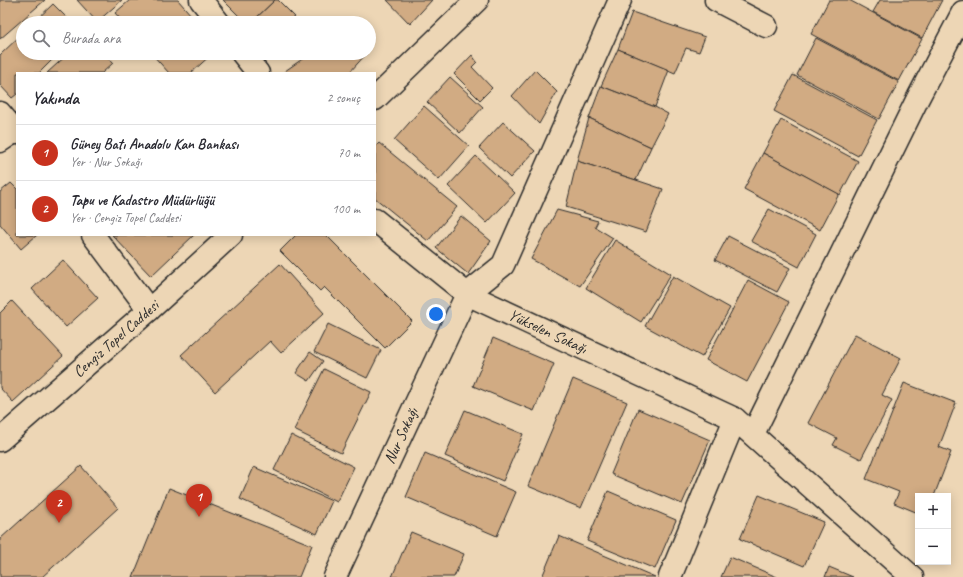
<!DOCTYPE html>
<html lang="tr">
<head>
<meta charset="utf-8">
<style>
  body { margin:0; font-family:Caveat,sans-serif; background:#f2f2f3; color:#2b2b33 }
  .controls { position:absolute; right:12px; bottom:12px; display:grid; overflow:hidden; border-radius:0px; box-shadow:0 2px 10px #0003 }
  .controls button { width:36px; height:36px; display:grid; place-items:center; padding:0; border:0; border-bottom:1px solid #e1e1e2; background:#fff; color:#2b2b33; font:20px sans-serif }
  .you { position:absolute; left:436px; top:314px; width:14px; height:14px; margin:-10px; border:3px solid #fff; border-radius:50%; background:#1a73e8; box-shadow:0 0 0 6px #1a73e833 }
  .badge { display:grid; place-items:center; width:26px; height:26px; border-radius:50%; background:#c8321e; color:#fff; font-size:13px; font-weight:700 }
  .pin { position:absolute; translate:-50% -33px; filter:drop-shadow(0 1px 2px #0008) }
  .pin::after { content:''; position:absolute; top:21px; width:14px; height:12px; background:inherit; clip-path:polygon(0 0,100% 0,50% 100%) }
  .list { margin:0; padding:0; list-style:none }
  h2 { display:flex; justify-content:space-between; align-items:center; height:52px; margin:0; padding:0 16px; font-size:17px }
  h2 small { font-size:13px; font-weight:400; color:#7c7c81 }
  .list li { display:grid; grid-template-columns:26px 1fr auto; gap:12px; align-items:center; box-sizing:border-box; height:56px; padding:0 16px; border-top:1px solid #e1e1e2 }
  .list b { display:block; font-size:15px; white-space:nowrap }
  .list p { margin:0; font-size:13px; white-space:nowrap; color:#7c7c81 }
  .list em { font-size:13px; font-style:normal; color:#7c7c81 }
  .icon { flex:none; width:22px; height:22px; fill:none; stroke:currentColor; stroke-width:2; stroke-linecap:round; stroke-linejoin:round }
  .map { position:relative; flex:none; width:963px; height:577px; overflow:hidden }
  .search { position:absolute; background:#fff; box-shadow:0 2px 10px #0003; left:16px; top:16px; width:360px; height:44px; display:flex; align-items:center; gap:10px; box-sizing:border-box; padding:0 14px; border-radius:22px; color:#7c7c81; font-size:15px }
  .panel { position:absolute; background:#fff; box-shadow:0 2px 10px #0003; left:16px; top:72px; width:360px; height:164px; border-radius:0px }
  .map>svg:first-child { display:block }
  .building { fill:#d1ab83; stroke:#2b2b2b }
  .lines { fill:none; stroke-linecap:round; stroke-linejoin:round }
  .minor-casing { stroke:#2b2b2b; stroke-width:25 }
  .major-casing { stroke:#2b2b2b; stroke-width:25 }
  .minor { stroke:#edd6b5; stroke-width:22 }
  .major { stroke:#edd6b5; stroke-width:22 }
  .labels { text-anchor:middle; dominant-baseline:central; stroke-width:3.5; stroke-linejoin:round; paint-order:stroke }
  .street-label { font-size:16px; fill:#2b2b2b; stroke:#edd6b5 }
</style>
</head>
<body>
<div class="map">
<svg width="963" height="577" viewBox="0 0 963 577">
  <rect width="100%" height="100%" fill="#edd6b5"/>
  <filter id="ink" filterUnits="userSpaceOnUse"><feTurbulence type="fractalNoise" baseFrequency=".025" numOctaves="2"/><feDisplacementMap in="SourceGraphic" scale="8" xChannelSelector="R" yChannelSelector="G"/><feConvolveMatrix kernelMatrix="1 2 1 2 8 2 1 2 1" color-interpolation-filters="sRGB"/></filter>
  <g filter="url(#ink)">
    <g class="building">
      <path d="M0 0H45L0 39Z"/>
      <path d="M77 0H122L97 22Z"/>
      <path d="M130 0H178L198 23H124L115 13Z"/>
      <path d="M223 0H275L251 23H246Z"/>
      <path d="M275 0H278L295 17 287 23H251Z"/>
      <path d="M387 0H432L410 24Z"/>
      <path d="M829 0H849L922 39 899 81 811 34Z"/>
      <path d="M880 0H942L922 38 873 12Z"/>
      <path d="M53 4 72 23H33Z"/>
      <path d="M632 12 705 37 699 52 686 48 675 73 618 49Z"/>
      <path d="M23 33V53H59L39 73H17V94L12 98 0 85V55Z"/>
      <path d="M816 38 899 82 879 119 797 75Z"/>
      <path d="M618 49 669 70 655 107 601 86Z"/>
      <path d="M69 53H104L113 63 102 73H47Z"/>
      <path d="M151 53H213L191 73H169Z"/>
      <path d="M311 53H367L349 73H286L285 71Z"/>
      <path d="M472 55 477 62 472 67 492 88 480 100 454 74Z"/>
      <path d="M535 70 557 92 539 124 512 96Z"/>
      <path d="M793 75 877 120 858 156 774 111Z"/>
      <path d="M450 77 483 107 460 133 427 102Z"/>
      <path d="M601 86 655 107 668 114 651 147 589 118Z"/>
      <path d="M424 106 469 146 439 180 394 140Z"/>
      <path d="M589 118 651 147 636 180 577 161Z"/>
      <path d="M781 120 858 161 840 195 763 153Z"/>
      <path d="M503 122 535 151 510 178 479 148Z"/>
      <path d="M379 143 457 207 428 241 375 198V147Z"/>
      <path d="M763 153 839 194 820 230 744 189Z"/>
      <path d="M476 156 515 193 487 223 448 186Z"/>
      <path d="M577 161 636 180 663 189 646 232 566 207Z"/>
      <path d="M11 183 17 189V235H37L21 249 0 224V192Z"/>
      <path d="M769 209 816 234 799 267 751 241Z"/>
      <path d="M557 210 598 221 595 227 613 238 580 286 531 259Z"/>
      <path d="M461 216 491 241 468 274 436 248Z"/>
      <path d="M112 235H194L151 276Z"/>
      <path d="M296 235H326L412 321 385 348 324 287 320 291 280 251Z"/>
      <path d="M728 236 790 268 777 292 715 260Z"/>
      <path d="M615 240 671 274 641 322 586 288Z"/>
      <path d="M63 260 98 298 66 327 32 289Z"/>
      <path d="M280 264 324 313 281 353 270 341 215 392 181 355Z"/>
      <path d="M673 276 730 308 702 357 645 326Z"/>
      <path d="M748 280 789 302 747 382 706 360Z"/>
      <path d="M12 301 63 356 13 402 0 388V313Z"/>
      <path d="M328 324 381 350 367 378 314 352Z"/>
      <path d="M855 334 901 358 882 395 892 400 861 459 833 445 837 438 808 423Z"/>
      <path d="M493 338 554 364 534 411 473 386Z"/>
      <path d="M310 352 323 361 309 381 296 373Z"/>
      <path d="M324 369 371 392 341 453 294 430Z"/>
      <path d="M573 379 627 402 581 508 528 486Z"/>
      <path d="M904 383 956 403 939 447 951 452 934 496H918V513L894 503 899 492 866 479Z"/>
      <path d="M638 409 710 440 682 504 611 474Z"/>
      <path d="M465 410 523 434 503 481 445 456Z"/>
      <path d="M291 435 354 467 337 502 274 470Z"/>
      <path d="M425 453 516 492 497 536 406 497Z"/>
      <path d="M81 466 118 508 42 577H0V539Z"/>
      <path d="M254 467 332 501 317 534 240 499Z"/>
      <path d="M169 488 312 545 299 577H133Z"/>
      <path d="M608 491 676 520 655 569 587 541Z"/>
      <path d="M759 495 824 522 804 566 740 539Z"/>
      <path d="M411 532 464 554 454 577H392Z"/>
      <path d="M559 536 655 577H542Z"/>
      <path d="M730 557 777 577H721Z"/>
      <path d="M829 567 853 577H825Z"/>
    </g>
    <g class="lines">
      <defs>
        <g id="minor">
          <path d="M201 0 219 23"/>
          <path d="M716 0 766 26"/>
          <path d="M242 53 258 73"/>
          <path d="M0 141 15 131"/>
          <path id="s1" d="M375 220 467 294 735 419 912 577"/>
          <path d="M753 434 918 98 963 12"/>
          <path id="s2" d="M335 577 467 294 503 265 620 0"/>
          <path d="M670 577 735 419"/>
        </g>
        <g id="major">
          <path d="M375 99 477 0"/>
          <path d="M0 113 17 133"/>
          <path d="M93 235 149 310"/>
          <path id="s3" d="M0 440 149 310 231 235"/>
        </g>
      </defs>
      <use href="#minor" class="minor-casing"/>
      <use href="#major" class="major-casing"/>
      <use href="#minor" class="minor"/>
      <use href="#major" class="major"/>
    </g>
  </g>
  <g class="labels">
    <g class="street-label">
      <text stroke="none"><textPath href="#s1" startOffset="207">Yükselen Sokağı</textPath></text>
      <text stroke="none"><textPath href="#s3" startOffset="154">Cengiz Topel Caddesi</textPath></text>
      <text stroke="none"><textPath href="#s2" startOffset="156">Nur Sokağı</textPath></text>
    </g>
  </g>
</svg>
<div class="controls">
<button>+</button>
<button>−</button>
</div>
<div class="you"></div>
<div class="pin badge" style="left:199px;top:517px">1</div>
<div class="pin badge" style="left:59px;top:523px">2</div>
<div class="search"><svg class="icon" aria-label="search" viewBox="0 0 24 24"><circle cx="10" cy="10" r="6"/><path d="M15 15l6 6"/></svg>Burada ara</div>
<section class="panel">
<h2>Yakında<small>2 sonuç</small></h2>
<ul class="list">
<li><span class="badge">1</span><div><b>Güney Batı Anadolu Kan Bankası</b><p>Yer · Nur Sokağı</p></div><em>70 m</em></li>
<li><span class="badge">2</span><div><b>Tapu ve Kadastro Müdürlüğü</b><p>Yer · Cengiz Topel Caddesi</p></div><em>100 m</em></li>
</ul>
</section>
</div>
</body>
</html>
